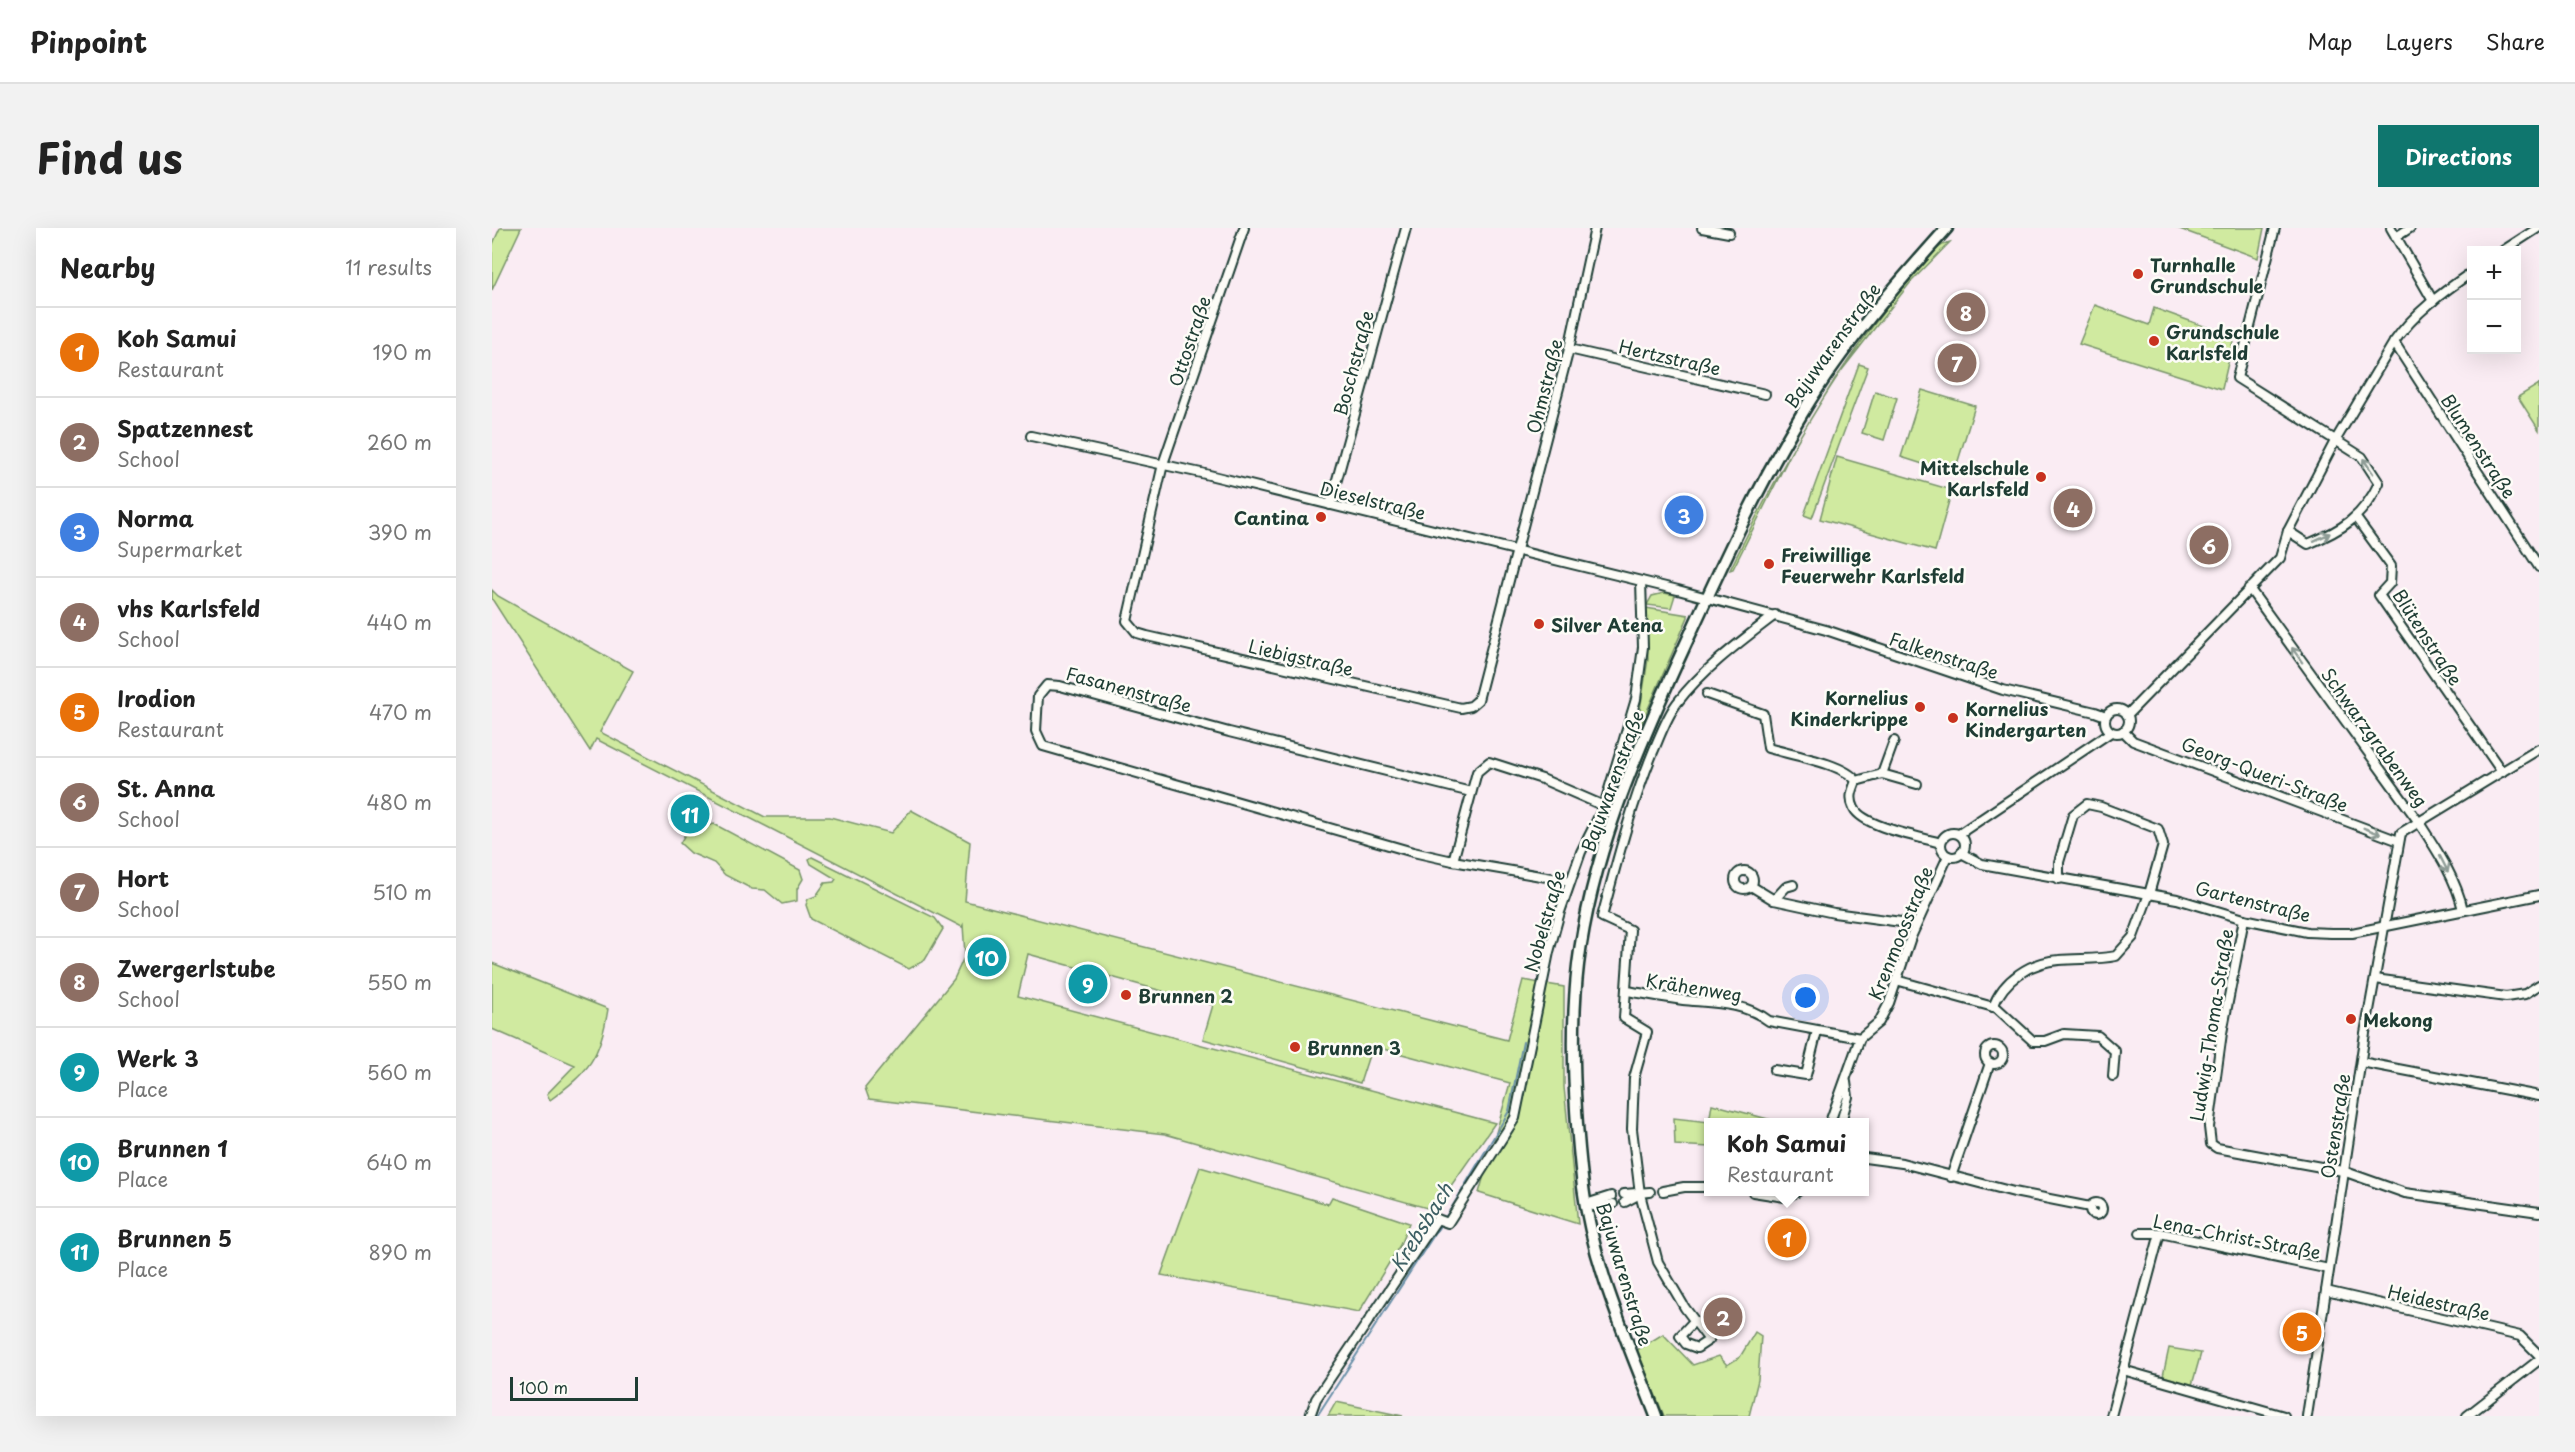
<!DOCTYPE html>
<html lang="en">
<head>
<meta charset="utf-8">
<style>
  body { margin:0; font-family:"Playpen Sans",sans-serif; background:#f2f2f2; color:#222 }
  .controls { position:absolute; right:18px; top:18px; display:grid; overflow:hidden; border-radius:0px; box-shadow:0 6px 24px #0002 }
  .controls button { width:54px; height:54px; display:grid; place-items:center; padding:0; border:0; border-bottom:2px solid #e0e0e0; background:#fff; color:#222; font:30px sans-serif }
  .scale { position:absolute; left:18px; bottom:15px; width:128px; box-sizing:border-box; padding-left:6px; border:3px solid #1f3d34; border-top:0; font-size:16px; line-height:21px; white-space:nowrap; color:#1f3d34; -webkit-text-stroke:4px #fdfcf7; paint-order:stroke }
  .you { position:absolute; left:1314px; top:770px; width:21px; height:21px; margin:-15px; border:4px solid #fff; border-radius:50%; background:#1a73e8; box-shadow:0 0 0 9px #1a73e833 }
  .badge { display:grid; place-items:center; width:39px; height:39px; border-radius:50%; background:#0f766e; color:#fff; font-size:20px; font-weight:700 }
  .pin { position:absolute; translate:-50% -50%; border:3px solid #fff; box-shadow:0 2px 6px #0006 }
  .popup { position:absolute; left:1212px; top:890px; width:165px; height:78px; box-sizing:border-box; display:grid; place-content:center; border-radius:0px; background:#fff; filter:drop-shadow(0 2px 4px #0005); font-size:20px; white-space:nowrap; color:#767676 }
  .popup b { font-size:22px; color:#222 }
  .popup::after { content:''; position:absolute; left:50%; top:100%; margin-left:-12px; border:12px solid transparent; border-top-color:#fff }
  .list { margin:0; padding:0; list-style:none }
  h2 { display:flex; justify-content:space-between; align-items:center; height:78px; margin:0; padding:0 24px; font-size:26px }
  h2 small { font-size:20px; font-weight:400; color:#767676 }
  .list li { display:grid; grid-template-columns:39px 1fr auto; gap:18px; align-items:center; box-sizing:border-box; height:90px; padding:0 24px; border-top:2px solid #e0e0e0 }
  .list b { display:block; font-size:22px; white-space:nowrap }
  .list p { margin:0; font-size:20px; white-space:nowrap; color:#767676 }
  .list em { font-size:20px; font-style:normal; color:#767676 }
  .map { position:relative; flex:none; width:2047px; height:1188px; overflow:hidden; border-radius:0px }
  header { display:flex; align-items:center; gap:36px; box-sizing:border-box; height:84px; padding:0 30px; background:#fff; border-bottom:2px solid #e0e0e0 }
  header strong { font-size:28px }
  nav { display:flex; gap:33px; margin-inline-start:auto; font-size:21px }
  .intro { display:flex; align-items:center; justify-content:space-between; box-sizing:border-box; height:144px; padding:0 36px }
  h1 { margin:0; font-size:42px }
  .button { padding:15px 27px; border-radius:0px; background:#0f766e; color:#fff; font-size:21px; font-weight:700 }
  main { display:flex; gap:36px; padding:0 36px }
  aside { flex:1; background:#fff; border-radius:0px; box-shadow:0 6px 24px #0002 }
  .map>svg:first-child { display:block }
  .green { fill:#d0eaa0; stroke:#78946a; stroke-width:1.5 }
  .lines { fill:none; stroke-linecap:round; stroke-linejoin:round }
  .stream { stroke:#6990a8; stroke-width:2 }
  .minor-casing { stroke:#1f3d34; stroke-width:12 }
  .secondary-casing { stroke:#1f3d34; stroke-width:15 }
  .minor { stroke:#fdfcf7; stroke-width:8 }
  .secondary { stroke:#fdfcf7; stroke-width:10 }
  .oneway { stroke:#8e9c96 }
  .poi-dot { fill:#c8321e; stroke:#fdfcf7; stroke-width:2 }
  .labels { text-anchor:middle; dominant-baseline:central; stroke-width:5; stroke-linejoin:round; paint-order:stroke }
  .poi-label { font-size:18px; font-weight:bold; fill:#1f3d34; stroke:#fdfcf7; text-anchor:start }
  .street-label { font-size:18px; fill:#1f3d34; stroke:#fdfcf7 }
  .water-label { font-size:20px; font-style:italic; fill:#3e6064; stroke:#fdfcf7 }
</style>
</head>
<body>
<header>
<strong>Pinpoint</strong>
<nav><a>Map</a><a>Layers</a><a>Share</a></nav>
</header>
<div class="intro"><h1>Find us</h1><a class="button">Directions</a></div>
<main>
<aside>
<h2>Nearby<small>11 results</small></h2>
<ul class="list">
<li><span class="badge" style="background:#e8710a">1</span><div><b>Koh Samui</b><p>Restaurant</p></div><em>190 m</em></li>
<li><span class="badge" style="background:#8d6e63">2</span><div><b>Spatzennest</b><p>School</p></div><em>260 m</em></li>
<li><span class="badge" style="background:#3f7fe0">3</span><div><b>Norma</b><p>Supermarket</p></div><em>390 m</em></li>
<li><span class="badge" style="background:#8d6e63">4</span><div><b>vhs Karlsfeld</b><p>School</p></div><em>440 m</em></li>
<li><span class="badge" style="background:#e8710a">5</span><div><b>Irodion</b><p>Restaurant</p></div><em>470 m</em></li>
<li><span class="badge" style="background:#8d6e63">6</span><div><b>St. Anna</b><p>School</p></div><em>480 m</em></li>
<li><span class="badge" style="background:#8d6e63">7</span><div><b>Hort</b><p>School</p></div><em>510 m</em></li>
<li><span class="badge" style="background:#8d6e63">8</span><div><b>Zwergerlstube</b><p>School</p></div><em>550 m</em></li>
<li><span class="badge" style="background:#0f9aa8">9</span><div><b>Werk 3</b><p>Place</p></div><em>560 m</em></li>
<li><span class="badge" style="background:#0f9aa8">10</span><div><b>Brunnen 1</b><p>Place</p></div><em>640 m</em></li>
<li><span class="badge" style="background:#0f9aa8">11</span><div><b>Brunnen 5</b><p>Place</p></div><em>890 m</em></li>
</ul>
</aside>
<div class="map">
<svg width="2047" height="1188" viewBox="0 0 2047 1188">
  <rect width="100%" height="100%" fill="#faecf3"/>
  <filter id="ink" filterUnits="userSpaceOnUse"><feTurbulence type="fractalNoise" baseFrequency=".0167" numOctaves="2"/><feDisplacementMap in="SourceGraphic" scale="12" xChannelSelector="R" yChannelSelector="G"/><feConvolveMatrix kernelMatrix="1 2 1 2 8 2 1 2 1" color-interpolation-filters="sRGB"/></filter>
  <g filter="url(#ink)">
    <g class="green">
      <path d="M8 0H29L0 62V18Z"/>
      <path d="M1685 0H1772L1766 30Z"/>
      <path d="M1458 14 1418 55 1343 151 1304 215 1241 341 1238 342C1288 238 1343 140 1418 51 1428 39 1443 17 1458 14Z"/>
      <path d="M1603 77 1657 97 1662 80 1742 109 1730 161 1587 116Z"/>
      <path d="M1367 136 1376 139 1320 290 1312 287Z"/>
      <path d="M2047 156V202L2026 169Z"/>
      <path d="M1430 162 1483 178 1462 246 1409 229Z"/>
      <path d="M1383 163 1405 170 1392 212 1370 205Z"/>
      <path d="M1345 229 1460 262 1443 323 1328 291Z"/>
      <path d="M0 362 6 368 141 443 108 504 273 589H338L399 605 419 582 478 614 473 673 1015 812 1031 752 1072 759V859L1086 996 987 965 1018 855 880 818 868 855 711 811 721 777 536 726 526 768 1003 895 942 982 673 906 377 871 373 860 462 751 473 727 471 697 470 699 104 511 98 523 0 371Z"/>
      <path d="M1172 365 1183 367 1179 380 1155 377 1160 368Z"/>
      <path d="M1154 380 1196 387V389L1144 508 1156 431Z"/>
      <path d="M222 596 308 642 311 651 305 661V673L290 676 273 662 260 661 233 647 222 635 199 625 188 615 198 598H216Z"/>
      <path d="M320 629 443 690 451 701 433 732 417 741 319 691 314 677 316 671 324 668 333 655 342 654 344 651 319 636 317 631Z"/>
      <path d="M0 735 116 781C108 831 97 843 58 872L55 866 83 837 0 801Z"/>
      <path d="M1220 876 1287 894H1217V919L1183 917 1182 890 1217 894Z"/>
      <path d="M708 939 836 976 840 969 917 995 908 1017 867 1084 669 1047Z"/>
      <path d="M1263 1104 1269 1108 1266 1152 1257 1188H1172L1145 1122 1171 1106 1201 1137 1227 1128 1235 1137 1248 1129Z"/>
      <path d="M1677 1120 1709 1125 1700 1157 1671 1148Z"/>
      <path d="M844 1174 911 1188H836Z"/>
    </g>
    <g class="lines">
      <path class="stream" d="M825 1188 960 979 1009 897 1017 883 1031 814"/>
      <defs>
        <g id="minor">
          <path d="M752 0 671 236 635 393 645 405 655 408 969 480 979 478 986 472 1077 121 1103 0"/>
          <path d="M1210 0 1237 5"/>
          <path d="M1783 0 1745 150 1870 229 1887 255C1871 289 1850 302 1816 316L1796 303"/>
          <path d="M1899 0 1941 73"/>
          <path d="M1904 9 1918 0"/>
          <path d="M2012 22 2046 0"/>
          <path d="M1902 114 2047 339"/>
          <path d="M1077 121 1273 166"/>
          <path d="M539 208 709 245 1186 362 1334 402 1511 462 1603 484 1614 488"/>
          <path d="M838 277 914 0"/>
          <path d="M1864 290 1899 338 1898 355 1887 367 2010 544"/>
          <path d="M1757 360 1926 593C1944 621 1964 650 1971 682"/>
          <path d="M1215 466 1271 486 1276 520C1296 526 1354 536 1364 553 1360 563 1357 570 1362 580 1371 599 1429 609 1449 615"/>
          <circle cx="1625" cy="493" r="12"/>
          <path d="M1635 487 1788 330 1796 303 1843 213 1902 114C1922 85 1951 64 1980 44"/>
          <path d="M1631 503 1641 513 1907 613"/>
          <path d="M1390 546 1402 513"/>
          <path d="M1364 553 1390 546 1425 556"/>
          <path d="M979 564 737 504 568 458 555 457 546 468 544 503 551 518 921 624 961 633 1078 653"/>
          <circle cx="1461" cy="617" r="12"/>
          <path d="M1467 606 1619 504"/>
          <path d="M1469 625 1490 636 1685 671 1752 691 1815 704 1839 705H1860L2047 667"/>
          <path d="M961 633 985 544 997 534 1050 551 1112 578"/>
          <circle cx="1252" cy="652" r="9"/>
          <path d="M1259 658 1282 672 1342 685 1424 696"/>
          <path d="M1282 672 1294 659 1301 657"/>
          <path d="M1752 691 1730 805 1717 899 1719 916 1725 920 1851 943 1913 965 2047 984"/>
          <path d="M1883 751 2014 769 2033 766 2047 757"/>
          <path d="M1404 752 1505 780 1541 813H1553L1572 806 1606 808 1623 823 1621 848"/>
          <path d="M1135 763C1154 766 1173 770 1191 772 1221 775 1252 774 1277 793L1368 810"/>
          <path d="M1501 779C1511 752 1538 734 1567 732 1586 730 1605 732 1624 728L1641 709 1657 666 1671 617 1666 601 1609 579 1595 576 1581 587 1567 634V651"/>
          <circle cx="1502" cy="827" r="9"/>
          <path d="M1869 834 2047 868"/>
          <path d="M1282 842 1314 847 1325 803"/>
          <path d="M1338 894 1368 810 1387 794 1397 775 1419 709 1456 628"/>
          <path d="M1349 894 1356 869 1354 854"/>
          <path d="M1373 930 1410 935 1522 964 1598 979"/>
          <path d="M1459 949 1498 835"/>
          <path d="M1171 963 1192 959H1217"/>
          <path d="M1261 964 1293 969 1305 964"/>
          <path d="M1132 966 1158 964"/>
          <path d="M1133 974 1148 966"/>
          <circle cx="1604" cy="981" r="6"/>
          <path d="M1094 976 1106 979 1121 976"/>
          <path d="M1094 976 1119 968"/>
          <path d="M1648 1005H1668L1837 1041"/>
          <path d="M1834 1063 2028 1108 2047 1127"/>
          <path d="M1202 1093 1188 1108 1194 1116 1205 1120 1217 1112 1193 1080 1166 1034 1148 966 1140 901 1142 850 1155 804 1132 790 1138 702 1110 689C1125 633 1139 578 1161 524 1168 508 1174 490 1185 475 1211 441 1249 413 1283 387"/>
          <path d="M1631 1142 1792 1188"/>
          <path d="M818 1188 824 1171 945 991 956 995 1023 890 1057 724 1068 684 1089 624 1112 578 1144 471 1151 419 1149 353"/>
          <path d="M1619 1188 1668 1005"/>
          <path d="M1815 1188 1873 805 1909 605 2047 521"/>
          <path d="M1975 1188 2047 1132"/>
        </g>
        <path id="secondary" d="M1164 1188C1136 1114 1101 1038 1091 959 1083 890 1078 806 1086 737 1099 631 1141 532 1185 435 1224 350 1262 264 1311 184 1351 117 1403 58 1455 0"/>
      </defs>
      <use href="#minor" class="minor-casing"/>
      <use href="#secondary" class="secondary-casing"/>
      <use href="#minor" class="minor"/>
      <use href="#secondary" class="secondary"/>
    </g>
    <defs><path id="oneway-shaft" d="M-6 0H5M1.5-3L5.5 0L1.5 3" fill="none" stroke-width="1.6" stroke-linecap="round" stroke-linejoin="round" transform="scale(1.5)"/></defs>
    <g class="oneway">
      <use href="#oneway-shaft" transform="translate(1876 238) rotate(-124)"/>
      <use href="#oneway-shaft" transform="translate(1830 309) rotate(-25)"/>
      <use href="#oneway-shaft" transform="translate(1805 427) rotate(-125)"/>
      <use href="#oneway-shaft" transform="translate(1880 603) rotate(21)"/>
      <use href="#oneway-shaft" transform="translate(1952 636) rotate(63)"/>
    </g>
  </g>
  <g class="poi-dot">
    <circle cx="1646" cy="46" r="6"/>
    <circle cx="1662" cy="113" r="6"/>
    <circle cx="1549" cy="249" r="6"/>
    <circle cx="829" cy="289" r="6"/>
    <circle cx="1277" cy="336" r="6"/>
    <circle cx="1047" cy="396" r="6"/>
    <circle cx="1428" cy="479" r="6"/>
    <circle cx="1461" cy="490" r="6"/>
    <circle cx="634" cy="767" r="6"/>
    <circle cx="1859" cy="791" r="6"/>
    <circle cx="803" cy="819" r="6"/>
  </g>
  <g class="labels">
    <g class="poi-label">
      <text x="1658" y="36">Turnhalle<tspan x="1658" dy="21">Grundschule</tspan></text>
      <text x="1674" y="103">Grundschule<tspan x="1674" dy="21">Karlsfeld</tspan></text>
      <text x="1537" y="239" text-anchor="end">Mittelschule<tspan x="1537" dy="21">Karlsfeld</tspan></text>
      <text x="817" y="289" text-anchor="end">Cantina</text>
      <text x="1289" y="326">Freiwillige<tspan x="1289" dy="21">Feuerwehr Karlsfeld</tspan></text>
      <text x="1059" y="396">Silver Atena</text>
      <text x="1416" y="469" text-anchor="end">Kornelius<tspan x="1416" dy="21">Kinderkrippe</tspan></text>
      <text x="1473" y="480">Kornelius<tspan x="1473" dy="21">Kindergarten</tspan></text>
      <text x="646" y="767">Brunnen 2</text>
      <text x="1871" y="791">Mekong</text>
      <text x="815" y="819">Brunnen 3</text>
    </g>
    <g class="street-label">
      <text transform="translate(697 113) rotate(-71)">Ottostraße</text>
      <text transform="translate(1340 117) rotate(-54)">Bajuwarenstraße</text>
      <text transform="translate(1178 129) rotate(13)">Hertzstraße</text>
      <text transform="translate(861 135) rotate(-75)">Boschstraße</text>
      <text transform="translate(1052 158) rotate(-76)">Ohmstraße</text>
      <text transform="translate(1987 218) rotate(57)">Blumenstraße</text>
      <text transform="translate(881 272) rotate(14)">Dieselstraße</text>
      <text transform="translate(1936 409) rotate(57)">Blütenstraße</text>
      <text transform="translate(1452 427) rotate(18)">Falkenstraße</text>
      <text transform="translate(809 429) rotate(13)">Liebigstraße</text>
      <text transform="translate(637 461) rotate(15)">Fasanenstraße</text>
      <text transform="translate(1883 509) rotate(54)">Schwarzgrabenweg</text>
      <text transform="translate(1773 546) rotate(21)">Georg-Queri-Straße</text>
      <text transform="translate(1120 553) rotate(-70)">Bajuwarenstraße</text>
      <text transform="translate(1761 673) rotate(14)">Gartenstraße</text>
      <text transform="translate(1052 693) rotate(-74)">Nobelstraße</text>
      <text transform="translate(1408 705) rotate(-68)">Krenmoosstraße</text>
      <text transform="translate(1202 759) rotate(9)">Krähenweg</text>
      <text transform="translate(1719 797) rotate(-81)">Ludwig-Thoma-Straße</text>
      <text transform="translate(1843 898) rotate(-81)">Ostenstraße</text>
      <text transform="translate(1745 1008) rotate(11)">Lena-Christ-Straße</text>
      <text transform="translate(1133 1046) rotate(73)">Bajuwarenstraße</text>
      <text transform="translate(1947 1074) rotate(13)">Heidestraße</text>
    </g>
    <g class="water-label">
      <text transform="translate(929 999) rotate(-58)">Krebsbach</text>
    </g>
  </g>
</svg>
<div class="controls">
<button>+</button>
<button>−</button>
</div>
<div class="scale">100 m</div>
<div class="you"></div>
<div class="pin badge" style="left:1295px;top:1010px;background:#e8710a">1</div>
<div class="popup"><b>Koh Samui</b>Restaurant</div>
<div class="pin badge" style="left:1231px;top:1089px;background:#8d6e63">2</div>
<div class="pin badge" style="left:1192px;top:287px;background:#3f7fe0">3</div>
<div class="pin badge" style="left:1581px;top:280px;background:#8d6e63">4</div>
<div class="pin badge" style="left:1810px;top:1104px;background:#e8710a">5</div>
<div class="pin badge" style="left:1717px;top:317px;background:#8d6e63">6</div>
<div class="pin badge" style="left:1465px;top:135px;background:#8d6e63">7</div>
<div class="pin badge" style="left:1474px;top:84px;background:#8d6e63">8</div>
<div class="pin badge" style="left:596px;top:756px;background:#0f9aa8">9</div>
<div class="pin badge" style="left:495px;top:729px;background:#0f9aa8">10</div>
<div class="pin badge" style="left:198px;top:586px;background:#0f9aa8">11</div>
</div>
</main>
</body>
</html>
